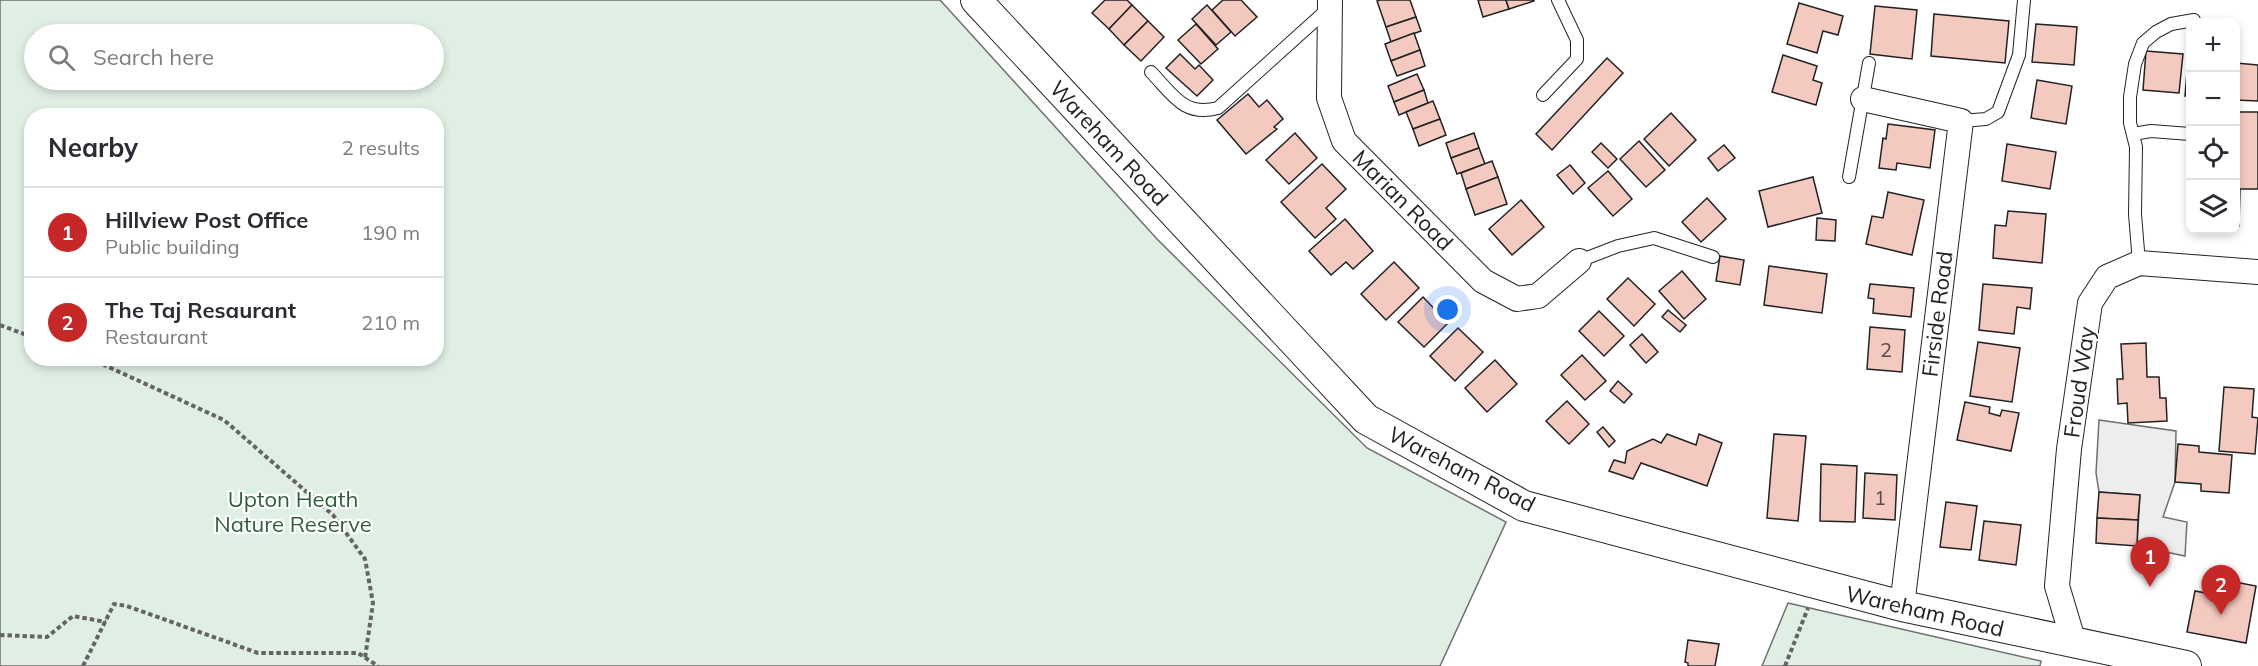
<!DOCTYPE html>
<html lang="en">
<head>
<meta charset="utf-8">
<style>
  body { margin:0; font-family:Mulish,sans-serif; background:#f2f2f3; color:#2b2b33 }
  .controls { position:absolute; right:18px; top:18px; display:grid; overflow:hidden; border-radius:12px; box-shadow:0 3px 9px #0003 }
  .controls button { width:54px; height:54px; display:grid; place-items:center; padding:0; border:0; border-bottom:2px solid #e1e1e2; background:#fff; color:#2b2b33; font:30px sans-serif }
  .you { position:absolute; left:1448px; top:310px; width:21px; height:21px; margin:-15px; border:4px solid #fff; border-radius:50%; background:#1a73e8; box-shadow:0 0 0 9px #1a73e833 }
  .badge { display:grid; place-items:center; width:39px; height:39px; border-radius:50%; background:#c62828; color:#fff; font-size:20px; font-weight:700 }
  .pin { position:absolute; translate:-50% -50px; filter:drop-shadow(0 2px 3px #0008) }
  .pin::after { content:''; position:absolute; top:32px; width:21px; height:18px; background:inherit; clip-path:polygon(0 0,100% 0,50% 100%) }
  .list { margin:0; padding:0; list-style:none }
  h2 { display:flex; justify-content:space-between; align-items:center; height:78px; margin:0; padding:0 24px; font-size:26px }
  h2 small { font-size:20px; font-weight:400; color:#7c7c81 }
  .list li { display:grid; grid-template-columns:39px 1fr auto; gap:18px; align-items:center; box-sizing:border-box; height:90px; padding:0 24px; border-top:2px solid #e1e1e2 }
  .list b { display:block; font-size:22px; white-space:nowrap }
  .list p { margin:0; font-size:20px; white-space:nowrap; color:#7c7c81 }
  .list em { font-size:20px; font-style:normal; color:#7c7c81 }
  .icon { flex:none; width:33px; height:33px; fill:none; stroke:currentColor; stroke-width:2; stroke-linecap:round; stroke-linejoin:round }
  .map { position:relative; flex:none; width:2258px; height:666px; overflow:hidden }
  .search { position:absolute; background:#fff; box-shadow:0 3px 9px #0003; left:24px; top:24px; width:420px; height:66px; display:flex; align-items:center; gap:15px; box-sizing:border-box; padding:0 21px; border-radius:33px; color:#7c7c81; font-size:22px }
  .panel { position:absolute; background:#fff; box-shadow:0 3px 9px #0003; left:24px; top:108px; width:420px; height:258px; border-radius:24px }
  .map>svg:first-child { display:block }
  .green { fill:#e0efe3; stroke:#6f6f6f; stroke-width:1.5; fill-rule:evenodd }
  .parking { fill:#ededed; stroke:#6f6f6f; stroke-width:1.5 }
  .building { fill:#f3c9c0; stroke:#222; stroke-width:1.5 }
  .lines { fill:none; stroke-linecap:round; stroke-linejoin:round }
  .service-casing { stroke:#222; stroke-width:14 }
  .minor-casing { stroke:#222; stroke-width:26 }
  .tertiary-casing { stroke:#222; stroke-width:32 }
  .path { stroke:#646464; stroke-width:4; stroke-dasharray:4.5 3; stroke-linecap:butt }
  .service { stroke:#fff; stroke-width:12 }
  .minor { stroke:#fff; stroke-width:24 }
  .tertiary { stroke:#fff; stroke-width:30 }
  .labels { text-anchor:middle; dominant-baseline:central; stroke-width:4.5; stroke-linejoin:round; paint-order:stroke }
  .number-label { font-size:20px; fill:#564c4a }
  .street-label { font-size:22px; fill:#222; stroke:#fff }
  .park-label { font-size:22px; fill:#2f5e38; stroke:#fff }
</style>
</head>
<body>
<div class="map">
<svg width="2258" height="666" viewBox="0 0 2258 666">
  <rect width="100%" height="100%" fill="#fff"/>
  <g class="green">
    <path d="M0 0H940L1157 239 1367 448 1506 522 1440 666H0ZM34 34H434V80H34ZM32 116H436V358H32Z"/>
    <path d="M1788 603 2041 661 2040 666H1762Z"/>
  </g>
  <path class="parking" d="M2099 420 2176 431 2175 482 2163 517 2187 522 2185 556 2137 546 2140 495 2099 492 2096 473Z"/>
  <g class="building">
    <path d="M1105 0H1127L1132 5 1109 29 1092 13Z"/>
    <path d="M1223 0H1241L1257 17 1235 36 1212 10Z"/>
    <path d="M1380 0H1410L1416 17 1386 27 1377 1Z"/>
    <path d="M1478 0H1506L1509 9 1483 17Z"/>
    <path d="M1506 0H1534V1L1509 9Z"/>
    <path d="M1799 3 1843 16 1838 35 1823 31 1817 53 1787 44Z"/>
    <path d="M1132 5 1148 21 1124 45 1109 29Z"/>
    <path d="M1207 5 1231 32 1216 45 1192 19Z"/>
    <path d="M1875 6 1917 10 1912 59 1870 54Z"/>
    <path d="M1934 14 2009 21 2005 63 1931 56Z"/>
    <path d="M1416 17 1421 31 1391 42 1386 27Z"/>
    <path d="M1148 21 1164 37 1141 61 1124 45Z"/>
    <path d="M1196 24 1218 49 1201 64 1178 40Z"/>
    <path d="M2036 24 2077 27 2074 65 2032 62Z"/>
    <path d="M1414 33 1420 50 1391 61 1385 44Z"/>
    <path d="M1420 50 1425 66 1397 76 1391 61Z"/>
    <path d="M2146 51 2183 54 2179 93 2143 90Z"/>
    <path d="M1180 54 1195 69 1199 65 1213 80 1197 96 1166 68Z"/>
    <path d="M1783 55 1817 66 1813 80 1822 83 1816 105 1772 92Z"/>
    <path d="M1607 58 1623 73 1552 150 1536 134Z"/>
    <path d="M2188 60H2190V96H2185Z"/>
    <path d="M2236 63 2258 65V101L2236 100Z"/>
    <path d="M1417 74 1424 90 1394 102 1388 86Z"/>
    <path d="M2037 80 2072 86 2066 124 2031 118Z"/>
    <path d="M1424 90 1428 103 1399 115 1394 102Z"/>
    <path d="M1248 94 1259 107 1267 100 1283 119 1274 127 1277 129 1246 154 1217 120Z"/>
    <path d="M1433 101 1440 119 1413 129 1406 112Z"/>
    <path d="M2236 112H2258V189H2240L2239 226H2236Z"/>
    <path d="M1671 113 1696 140 1669 166 1644 139Z"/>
    <path d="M1440 119 1446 135 1419 146 1413 129Z"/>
    <path d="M1888 124 1935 130 1930 168 1897 163 1896 170 1879 168 1883 138 1886 139Z"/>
    <path d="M1295 133 1317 158 1289 184 1266 160Z"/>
    <path d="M1474 133 1479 148 1451 158 1446 143Z"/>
    <path d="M1639 141 1665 170 1646 187 1620 159Z"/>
    <path d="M1601 143 1617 159 1608 168 1592 152Z"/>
    <path d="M2007 144 2056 152 2050 189 2002 181Z"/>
    <path d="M1724 145 1735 158 1718 171 1708 158Z"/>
    <path d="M1479 148 1485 164 1457 174 1451 158Z"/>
    <path d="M1492 161 1498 177 1466 189 1461 173Z"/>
    <path d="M1322 164 1346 189 1326 208 1336 219 1315 238 1281 202Z"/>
    <path d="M1570 165 1585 183 1573 194 1557 175Z"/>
    <path d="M1608 171 1632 199 1613 216 1588 188Z"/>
    <path d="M1498 177 1507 204 1475 215 1466 189Z"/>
    <path d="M1813 177 1822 213 1768 227 1759 191Z"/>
    <path d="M1888 192 1924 200 1912 255 1866 244 1872 216 1883 218Z"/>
    <path d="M1707 198 1726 219 1701 242 1682 222Z"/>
    <path d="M1521 200 1544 227 1512 255 1489 229Z"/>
    <path d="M2008 211 2046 214 2042 263 1993 258 1995 225 2006 226Z"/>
    <path d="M1817 218 1836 220 1835 241 1816 240Z"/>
    <path d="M1345 219 1373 251 1353 269 1346 262 1331 275 1309 251Z"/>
    <path d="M1720 256 1744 260 1740 285 1716 281Z"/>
    <path d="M1394 262 1419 288 1386 320 1361 294Z"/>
    <path d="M1769 266 1827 274 1822 313 1764 305Z"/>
    <path d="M1682 271 1706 299 1684 319 1659 291Z"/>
    <path d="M1628 278 1655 304 1634 326 1607 299Z"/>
    <path d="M1870 284 1914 288 1911 317 1873 313 1874 299 1868 298Z"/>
    <path d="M1983 284 2032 288 2030 309 2017 307 2014 334 1979 330Z"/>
    <path d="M1423 297 1448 323 1424 347 1398 322Z"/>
    <path d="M1668 310 1686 325 1680 332 1662 317Z"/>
    <path d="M1599 311 1624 336 1604 356 1579 331Z"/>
    <path d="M1870 327 1905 330 1902 372 1867 369Z"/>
    <path d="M1458 328 1483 352 1455 381 1430 356Z"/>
    <path d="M1642 334 1658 352 1646 363 1630 345Z"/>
    <path d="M1978 342 2020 348 2012 402 1970 396Z"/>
    <path d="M2146 343 2147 377H2159L2160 398H2166L2167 421 2128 423 2127 403 2118 404 2117 379H2123L2121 344Z"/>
    <path d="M1582 355 1606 381 1585 400 1561 375Z"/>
    <path d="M1495 360 1517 384 1487 412 1465 388Z"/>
    <path d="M1618 381 1632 394 1624 403 1610 391Z"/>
    <path d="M2224 387 2254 389 2252 417 2258 418 2255 454 2219 451Z"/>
    <path d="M1567 401 1589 424 1569 444 1546 421Z"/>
    <path d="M1965 402 1990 407 1989 413 2000 416 2002 410 2019 413 2011 451 1957 440Z"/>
    <path d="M1603 427 1615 441 1609 447 1597 432Z"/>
    <path d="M1667 434 1696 445 1699 434 1722 443 1707 486 1641 463 1633 479 1609 471 1614 460 1625 463 1627 451 1653 439 1661 443Z"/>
    <path d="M1774 434 1806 436 1798 521 1767 518Z"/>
    <path d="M2178 444 2199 446V452L2232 455 2229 493 2201 491V484L2175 482Z"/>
    <path d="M1821 464 1857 466 1855 522 1820 521Z"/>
    <path d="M1865 473 1897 475 1895 520 1863 518Z"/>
    <path d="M2099 492 2140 495 2138 520 2097 518Z"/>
    <path d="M1946 502 1977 506 1971 550 1940 547Z"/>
    <path d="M2097 518 2138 520 2137 546 2096 543Z"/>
    <path d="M1984 521 2021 525 2016 565 1979 560Z"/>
    <path d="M2235 582 2256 586 2246 643 2187 632 2195 591 2232 598Z"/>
    <path d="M1688 640 1719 644 1715 666H1688V663L1685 662Z"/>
  </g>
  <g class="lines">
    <defs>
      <g id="service">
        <path d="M1151 72C1173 95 1184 117 1218 108L1329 8"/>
        <path d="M1543 95 1577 59V40L1558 0"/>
        <path d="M1961 121 1986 119 1998 112 2019 55 2024 0"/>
        <path d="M2133 134 2151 131 2190 134"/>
        <path d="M1849 177 1869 63"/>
        <path d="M1579 261 1618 246 1654 238 1713 257"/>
        <path d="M2139 263 2135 214 2136 147 2130 123V97L2135 64 2143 43 2156 32 2171 24 2194 20"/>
      </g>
      <g id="minor">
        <path d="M1330 0 1329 98 1344 141 1483 281 1517 299 1538 296 1579 261"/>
        <path d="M1863 99 1961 121 1902 606"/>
        <path d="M2074 643 2057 586 2069 449 2090 303 2107 277 2139 263 2258 272"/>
      </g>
      <path id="tertiary" d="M976 0 1366 419 1524 506 1902 606 2186 666"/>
    </defs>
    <use href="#service" class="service-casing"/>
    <use href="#minor" class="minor-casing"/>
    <use href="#tertiary" class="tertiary-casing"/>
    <g class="path">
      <path d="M0 325 32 337"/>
      <path d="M89 358 224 420 333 515 365 559 373 603 365 658"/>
      <path d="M0 635 47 637 73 616 106 622"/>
      <path d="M83 666 114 604 127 606 258 653H358L378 666"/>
      <path d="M1785 666 1808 608"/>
    </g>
    <use href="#service" class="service"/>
    <use href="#minor" class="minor"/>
    <use href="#tertiary" class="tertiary"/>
  </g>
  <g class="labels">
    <g class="number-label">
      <text x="1886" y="349">2</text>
      <text x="1880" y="497">1</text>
    </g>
    <g class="street-label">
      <text transform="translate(1109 143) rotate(47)">Wareham Road</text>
      <text transform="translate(1403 200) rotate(45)">Marian Road</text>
      <text transform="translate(1937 314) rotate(-83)">Firside Road</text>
      <text transform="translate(2079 382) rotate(-82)">Froud Way</text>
      <text transform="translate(1462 469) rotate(27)">Wareham Road</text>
      <text transform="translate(1925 611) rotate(13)">Wareham Road</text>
    </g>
    <g class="park-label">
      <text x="293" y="499">Upton Heath<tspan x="293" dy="25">Nature Reserve</tspan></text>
    </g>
  </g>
</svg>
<div class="controls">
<button>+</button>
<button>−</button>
<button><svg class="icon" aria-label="locate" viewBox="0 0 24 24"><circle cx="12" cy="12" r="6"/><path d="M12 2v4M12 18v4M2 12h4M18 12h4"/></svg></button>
<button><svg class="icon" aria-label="layers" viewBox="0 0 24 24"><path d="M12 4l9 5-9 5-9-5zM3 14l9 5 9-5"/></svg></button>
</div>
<div class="you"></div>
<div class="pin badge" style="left:2150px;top:587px">1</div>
<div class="pin badge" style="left:2221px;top:615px">2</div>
<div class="search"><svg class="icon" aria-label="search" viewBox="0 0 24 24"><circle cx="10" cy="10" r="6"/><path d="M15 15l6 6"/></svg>Search here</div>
<section class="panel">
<h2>Nearby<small>2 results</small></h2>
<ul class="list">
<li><span class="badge">1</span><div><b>Hillview Post Office</b><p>Public building</p></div><em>190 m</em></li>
<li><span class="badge">2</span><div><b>The Taj Resaurant</b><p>Restaurant</p></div><em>210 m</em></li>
</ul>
</section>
</div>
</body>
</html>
